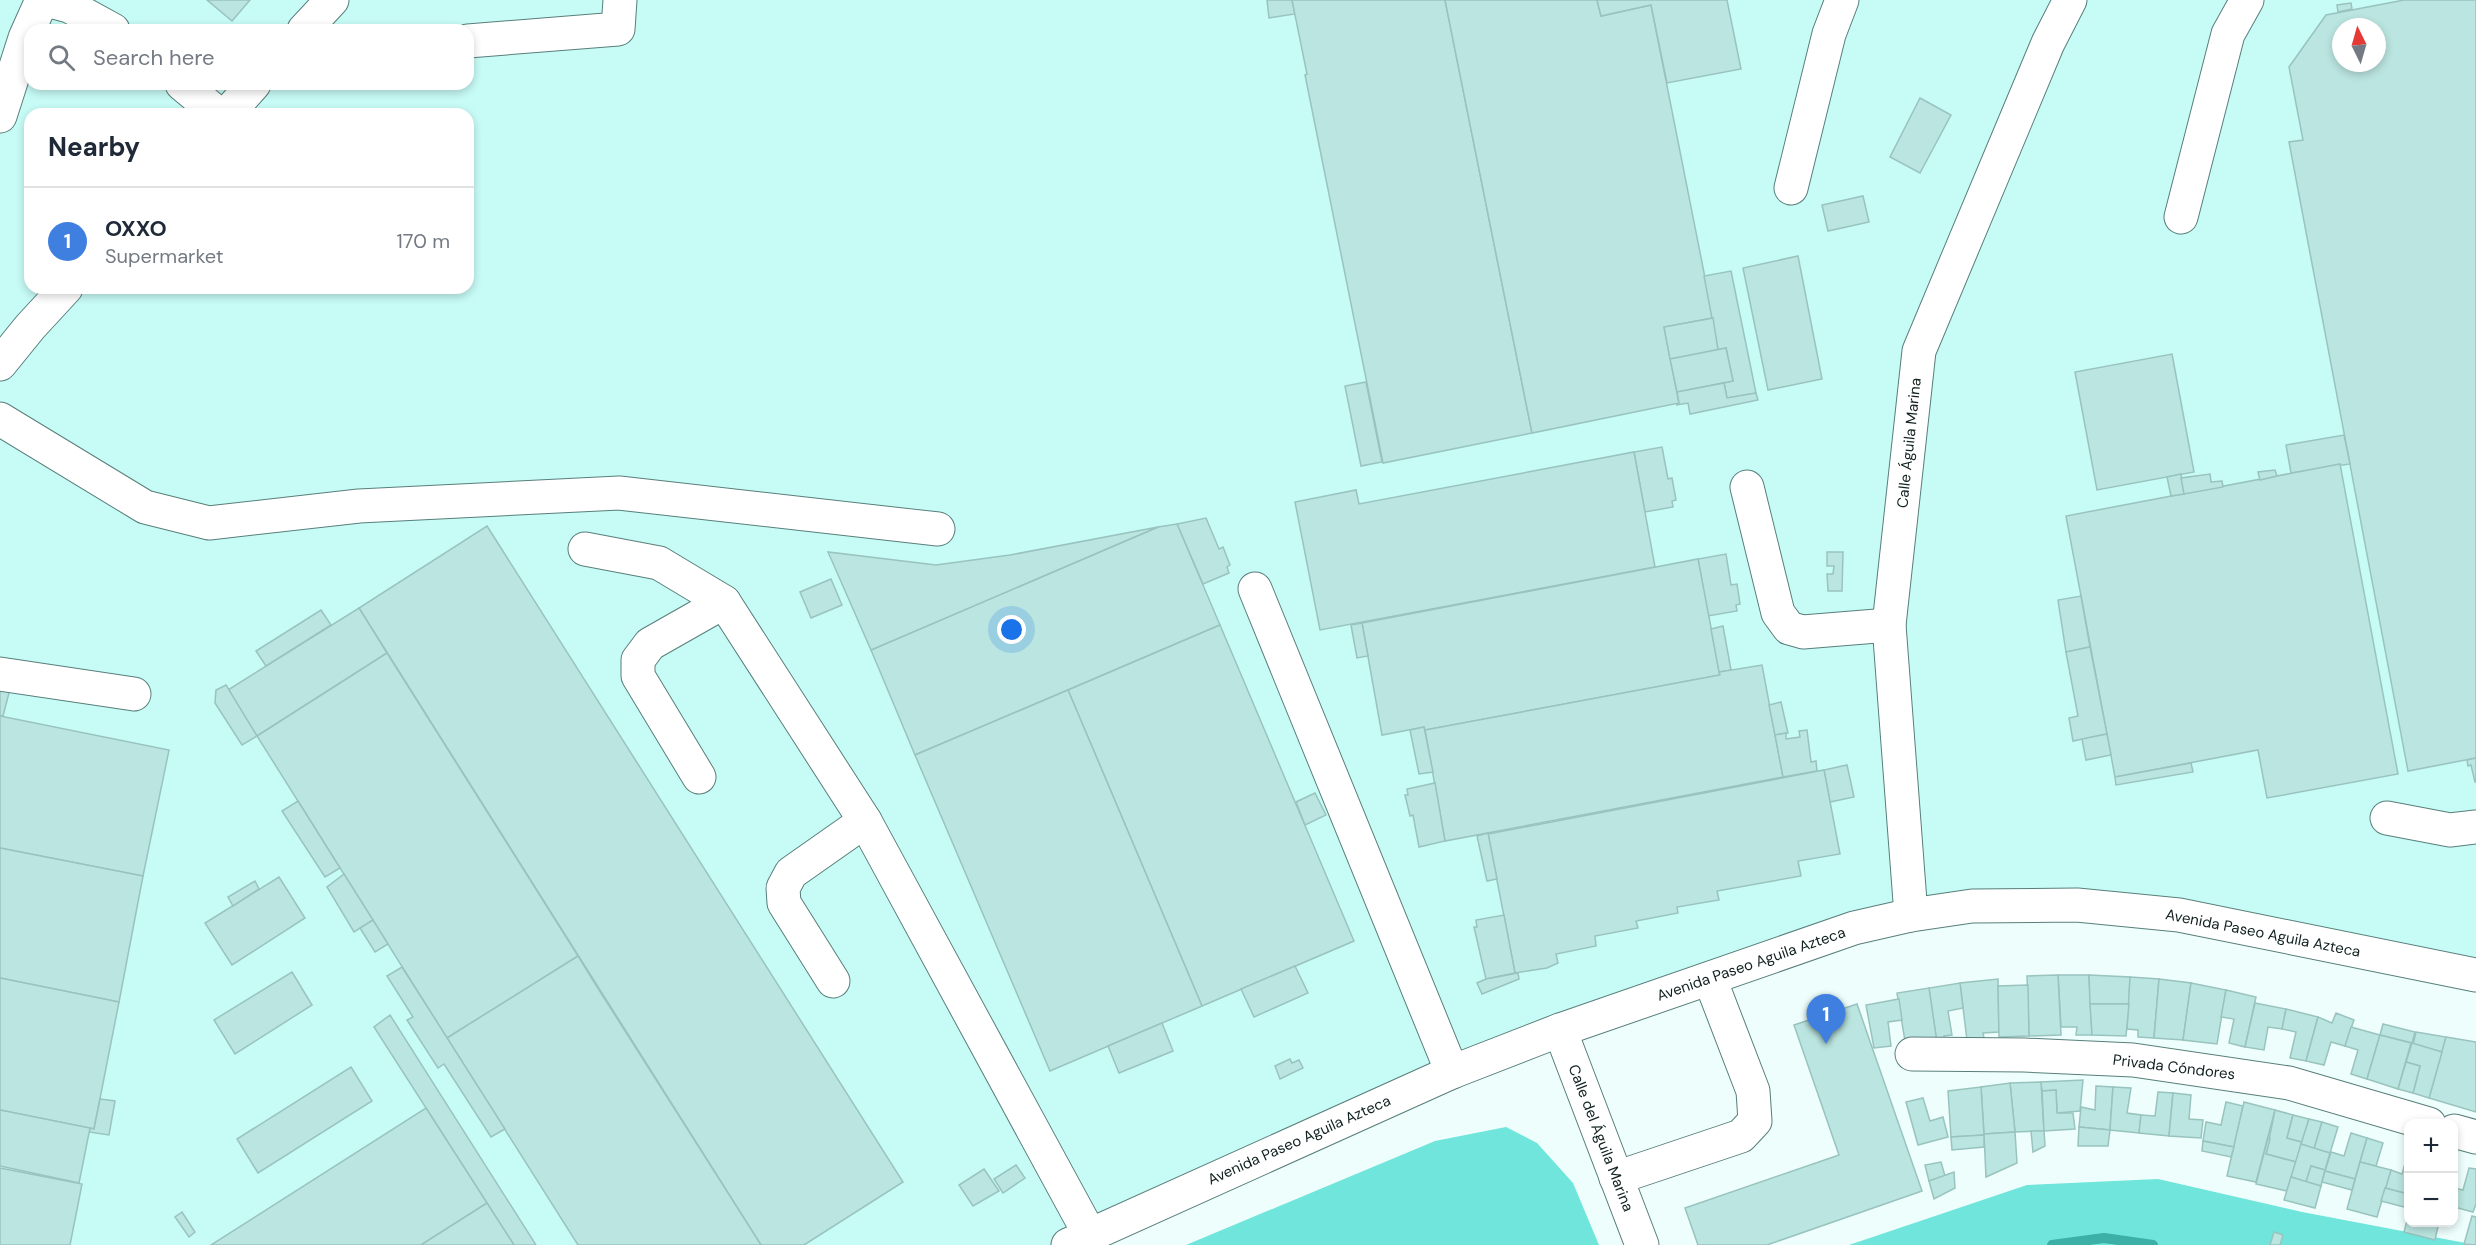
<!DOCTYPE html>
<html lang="en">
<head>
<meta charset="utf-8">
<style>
  body { margin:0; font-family:"DM Sans",sans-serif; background:#f2f2f3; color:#1f2937 }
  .controls { position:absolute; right:18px; bottom:18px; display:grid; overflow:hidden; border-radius:12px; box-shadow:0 3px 9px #0003 }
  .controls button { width:54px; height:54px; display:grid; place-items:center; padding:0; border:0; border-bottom:2px solid #e0e1e3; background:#fff; color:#1f2937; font:30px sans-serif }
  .compass { position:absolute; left:2332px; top:18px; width:54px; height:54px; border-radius:50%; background:#fff; box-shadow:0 3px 9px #0003; rotate:355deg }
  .you { position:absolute; left:1012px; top:630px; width:21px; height:21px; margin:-15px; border:4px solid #fff; border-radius:50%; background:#1a73e8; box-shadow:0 0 0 9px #1a73e833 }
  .badge { display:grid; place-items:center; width:39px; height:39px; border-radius:50%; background:#2563eb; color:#fff; font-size:20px; font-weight:700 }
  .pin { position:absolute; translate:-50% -50px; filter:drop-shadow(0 2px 3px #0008) }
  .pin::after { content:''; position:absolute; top:32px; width:21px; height:18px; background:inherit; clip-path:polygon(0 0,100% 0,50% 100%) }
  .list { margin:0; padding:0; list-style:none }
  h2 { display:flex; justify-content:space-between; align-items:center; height:78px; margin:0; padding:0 24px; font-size:26px }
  h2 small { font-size:20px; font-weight:400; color:#747a83 }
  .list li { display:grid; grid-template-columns:39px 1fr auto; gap:18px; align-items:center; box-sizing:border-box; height:108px; padding:0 24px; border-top:2px solid #e0e1e3 }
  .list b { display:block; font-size:22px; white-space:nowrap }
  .list p { margin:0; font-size:20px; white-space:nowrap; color:#747a83 }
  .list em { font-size:20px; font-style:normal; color:#747a83 }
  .icon { flex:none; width:33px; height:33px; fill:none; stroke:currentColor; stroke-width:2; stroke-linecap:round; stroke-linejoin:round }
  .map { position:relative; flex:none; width:2476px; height:1245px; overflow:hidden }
  .search { position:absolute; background:#fff; box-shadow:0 3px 9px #0003; left:24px; top:24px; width:450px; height:66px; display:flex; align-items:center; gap:15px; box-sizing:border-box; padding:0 21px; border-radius:18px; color:#747a83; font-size:22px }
  .panel { position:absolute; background:#fff; box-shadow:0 3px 9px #0003; left:24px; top:108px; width:450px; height:186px; border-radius:18px }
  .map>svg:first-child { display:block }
  .built { fill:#c7fbf6; fill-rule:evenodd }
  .green { fill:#6fe5db }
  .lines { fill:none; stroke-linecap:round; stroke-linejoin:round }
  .stream { stroke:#3cafa6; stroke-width:10 }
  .building { fill:#bbe5e0; stroke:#99c3be; stroke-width:1.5; fill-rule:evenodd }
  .minor-casing { stroke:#587f7b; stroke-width:35 }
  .major-casing { stroke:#587f7b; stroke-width:35 }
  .minor { stroke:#fff; stroke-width:33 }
  .major { stroke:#fff; stroke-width:33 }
  .labels { text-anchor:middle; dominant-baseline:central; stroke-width:4.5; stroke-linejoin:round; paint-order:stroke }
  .street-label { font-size:15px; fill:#112120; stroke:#fff }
</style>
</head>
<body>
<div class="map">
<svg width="2476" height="1245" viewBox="0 0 2476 1245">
  <rect width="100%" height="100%" fill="#edfefc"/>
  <path class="built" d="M0 0H2476V972L2090 906 1922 914 1454 1073 1055 1245H0ZM2341 27H2377V63H2341ZM30 30H468V84H30ZM30 114H468V288H30Z"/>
  <g class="green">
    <path d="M1506 1127 1537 1143 1573 1183 1599 1245H1186L1435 1141Z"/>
    <path d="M2158 1179 2302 1212 2476 1245H1849L2027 1185Z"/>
  </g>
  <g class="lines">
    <path class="stream" d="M2052 1245 2104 1238 2153 1245"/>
  </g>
  <g class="building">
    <path d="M207 0H250L232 21Z"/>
    <path d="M1267 0H1292L1295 14 1269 18Z"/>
    <path d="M1292 0H1445L1532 433 1383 463 1305 75 1307 74Z"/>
    <path d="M1445 0H1597L1601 16 1651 5 1713 318 1664 327 1679 403 1532 433Z"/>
    <path d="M1597 0H1727L1741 69 1667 83 1651 5 1601 16Z"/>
    <path d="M2404 0H2476V758L2408 771 2289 142 2303 140 2289 67 2326 15ZM2341 27H2377V63H2341Z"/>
    <path d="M2351 3 2352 9 2338 12 2337 5Z"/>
    <path d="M1920 98 1951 115 1920 173 1890 157Z"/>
    <path d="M1863 196 1869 222 1828 231 1822 205Z"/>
    <path d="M1798 256 1822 379 1768 390 1743 268Z"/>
    <path d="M1731 271 1756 393 1727 398 1724 383 1733 381 1726 348 1718 350 1704 276Z"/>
    <path d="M1713 318 1718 350 1670 359 1664 327Z"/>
    <path d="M1726 348 1733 381 1677 392 1670 359Z"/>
    <path d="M2172 354 2194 472 2097 490 2075 372Z"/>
    <path d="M1366 382 1382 462 1361 466 1345 386Z"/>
    <path d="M1724 383 1727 398 1756 393 1758 400 1690 414 1688 403 1676 405 1679 403 1677 392Z"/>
    <path d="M2344 435 2350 464 2291 473 2286 445Z"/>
    <path d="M1662 447 1668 479 1672 478 1676 500 1672 501 1673 507 1645 512 1634 452Z"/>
    <path d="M1634 452 1655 567 1320 630 1295 502 1356 490 1359 504Z"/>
    <path d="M2340 464 2398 774 2267 798 2258 750 2115 777 2066 516Z"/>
    <path d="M2275 470 2277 476 2260 480 2258 472Z"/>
    <path d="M2181 474 2184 494 2171 496 2167 477Z"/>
    <path d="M2210 474 2211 482 2222 481 2223 487 2184 494 2181 478Z"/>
    <path d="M1206 518 1219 549 1223 547 1230 565 1227 567 1229 573 1203 584 1177 524Z"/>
    <path d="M1177 524 1220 625 915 755 871 650 1158 527Z"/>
    <path d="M487 526 903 1182 804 1245H761L359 608Z"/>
    <path d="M1158 527 871 650 828 552 936 565 1010 555Z"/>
    <path d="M1827 552H1843L1842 591H1828L1827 574H1833L1834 566H1827Z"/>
    <path d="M1726 554 1731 585 1737 584 1740 604 1736 605 1737 611 1708 616 1698 559Z"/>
    <path d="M1698 559 1720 675 1425 730 1424 727 1382 735 1362 623Z"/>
    <path d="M831 579 842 605 811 618 800 592Z"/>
    <path d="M2081 596 2090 647 2066 652 2058 600Z"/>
    <path d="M359 608 387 653 257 736 228 690Z"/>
    <path d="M321 610 331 625 266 666 256 651Z"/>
    <path d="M1362 623 1368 656 1357 658 1351 625Z"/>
    <path d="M1220 625 1354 941 1202 1006 1068 690Z"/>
    <path d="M1723 626 1731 670 1719 672 1711 629Z"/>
    <path d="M2090 647 2107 734 2073 741 2069 718 2078 716 2066 652Z"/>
    <path d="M387 653 578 956 447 1038 257 736Z"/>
    <path d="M1762 665 1783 777 1445 841 1425 730 1720 675 1719 672Z"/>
    <path d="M226 685 257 736 242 745 215 703 216 690Z"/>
    <path d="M0 687 10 689 3 716H0Z"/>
    <path d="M1068 690 1202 1006 1050 1071 915 755Z"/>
    <path d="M1781 702 1788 733 1775 735 1769 705Z"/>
    <path d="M0 716 169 750 143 876 0 848Z"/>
    <path d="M1424 727 1433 772 1419 774 1410 730Z"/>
    <path d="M1807 730 1811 762 1816 761 1817 771 1783 777 1775 735 1786 733V739L1800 737 1799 731Z"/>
    <path d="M2107 734 2111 755 2086 760 2082 739Z"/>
    <path d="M2476 758V782H2475L2471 765 2468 766 2467 760Z"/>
    <path d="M2191 763 2193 772 2116 785 2115 777Z"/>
    <path d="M1847 765 1854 797 1830 802 1824 770Z"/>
    <path d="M1824 770 1840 854 1798 861 1801 876 1717 891 1719 900 1677 907 1678 913 1636 921 1638 928 1595 936 1596 946 1556 954 1558 963 1547 968 1515 973 1488 834Z"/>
    <path d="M1435 783 1445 841 1419 847 1413 815 1410 816 1405 795H1408L1407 789Z"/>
    <path d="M1315 793 1326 815 1305 825 1296 802Z"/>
    <path d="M298 801 340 868 325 877 282 811Z"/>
    <path d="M1488 833 1497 879 1487 881 1477 836Z"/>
    <path d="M0 848 143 876 119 1002 0 978Z"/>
    <path d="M344 874 373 920 354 932 327 887Z"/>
    <path d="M279 877 305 918 232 965 205 923Z"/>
    <path d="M255 881 259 889 233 906 228 897Z"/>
    <path d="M1504 915 1515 973 1486 979 1474 927H1477L1476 920Z"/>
    <path d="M373 920 388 944 375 952 360 928Z"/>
    <path d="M578 956 599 990 761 1245H578L447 1038Z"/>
    <path d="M1295 966 1308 993 1254 1017 1241 989Z"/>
    <path d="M402 967 505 1129 491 1137 444 1064 438 1068 407 1020 413 1017 387 976Z"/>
    <path d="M292 972 312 1005 235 1054 214 1020Z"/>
    <path d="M1518 973 1519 979 1482 994 1477 983 1486 979Z"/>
    <path d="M2058 975H2089L2092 1035H2076L2077 1027H2061Z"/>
    <path d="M2058 975 2061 1035 2029 1036 2027 976Z"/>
    <path d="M2089 975 2130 977 2129 1004H2090Z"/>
    <path d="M2130 977 2159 979 2154 1038 2138 1037V1030L2127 1029Z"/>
    <path d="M0 978 119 1002 94 1129 0 1110Z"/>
    <path d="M1998 979 1999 1032 1983 1033 1984 1038 1967 1040 1960 983Z"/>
    <path d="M2159 979 2191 983 2183 1040 2154 1038Z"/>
    <path d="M1960 983 1963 1008 1948 1011 1952 1035 1944 1036 1945 1042 1937 1043 1929 988Z"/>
    <path d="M2191 983 2226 990 2217 1044 2183 1040Z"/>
    <path d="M2028 985 2029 1036 1999 1037 1998 986Z"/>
    <path d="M1929 988 1937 1043 1906 1047 1897 993Z"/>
    <path d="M2226 990 2256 997 2245 1047 2229 1043 2234 1019 2221 1017Z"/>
    <path d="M1899 999 1902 1020 1888 1022 1891 1046 1874 1048 1866 1005Z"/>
    <path d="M2255 1003 2286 1009 2282 1029 2268 1027 2264 1050 2245 1047Z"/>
    <path d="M1857 1004 1922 1191 1767 1245H1698L1685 1208 1839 1155 1794 1025Z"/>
    <path d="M2090 1004H2129L2126 1036 2092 1035Z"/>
    <path d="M2286 1009 2318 1017 2306 1061 2290 1058 2296 1032 2282 1029Z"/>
    <path d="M2336 1013 2354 1020 2345 1046 2331 1042 2324 1065 2306 1061 2318 1017 2332 1023Z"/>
    <path d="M390 1015 536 1245H514L374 1027Z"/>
    <path d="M1162 1023 1173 1051 1119 1073 1108 1046Z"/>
    <path d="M2383 1024 2415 1032 2412 1043 2380 1035Z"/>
    <path d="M2351 1027 2380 1035 2367 1079 2351 1074 2358 1050 2345 1046Z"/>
    <path d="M2416 1032 2446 1037 2442 1052 2413 1044Z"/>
    <path d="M2380 1035 2411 1043 2398 1089 2367 1079Z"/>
    <path d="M2446 1037 2476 1042V1112L2429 1098Z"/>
    <path d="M2412 1043 2442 1052 2429 1098 2413 1093 2420 1066 2406 1062Z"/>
    <path d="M1290 1059 1292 1063 1299 1060 1303 1068 1280 1079 1275 1066Z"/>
    <path d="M2406 1062 2420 1066 2413 1093 2398 1089Z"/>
    <path d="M351 1067 372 1101 258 1173 237 1139Z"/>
    <path d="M2083 1080 2080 1111 2057 1113 2056 1090 2042 1091 2041 1082Z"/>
    <path d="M2041 1082 2044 1131 2015 1132 2010 1083Z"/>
    <path d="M2010 1083 2015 1132 1984 1134 1981 1087Z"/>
    <path d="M2096 1086 2113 1087 2110 1130 2079 1127 2081 1107 2095 1110Z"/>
    <path d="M1981 1087 1984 1135 1951 1137 1948 1091Z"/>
    <path d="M2113 1087 2131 1088 2127 1113 2141 1115 2139 1133 2110 1130Z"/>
    <path d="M2056 1090 2057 1113H2073L2075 1129 2044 1131 2042 1091Z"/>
    <path d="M2158 1092 2173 1093 2169 1136 2139 1133 2141 1115 2155 1116Z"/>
    <path d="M2173 1093 2191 1095 2189 1119 2203 1120 2201 1138 2169 1136Z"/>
    <path d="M1923 1098 1930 1121 1943 1117 1948 1137 1918 1145 1906 1102Z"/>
    <path d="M100 1099 115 1101 109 1135 89 1132 90 1128 94 1129Z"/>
    <path d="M2226 1102 2243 1106 2234 1147 2203 1141 2206 1122 2221 1125Z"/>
    <path d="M2244 1102 2275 1110 2256 1182 2227 1176Z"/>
    <path d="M426 1108 487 1203 421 1245H211Z"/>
    <path d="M0 1110 90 1128 79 1183 0 1166Z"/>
    <path d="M2275 1110 2293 1115 2287 1138 2302 1142 2296 1162 2266 1154Z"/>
    <path d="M2293 1115 2309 1119 2302 1142 2287 1138Z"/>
    <path d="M2309 1119 2322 1122 2314 1149 2301 1144Z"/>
    <path d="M2322 1122 2338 1127 2330 1153 2314 1149Z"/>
    <path d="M2079 1127 2110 1130 2108 1146H2078Z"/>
    <path d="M2031 1131H2044L2045 1146 2033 1152Z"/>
    <path d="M2015 1132 2017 1163 1986 1177 1984 1134Z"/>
    <path d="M2351 1133 2367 1138 2355 1179 2325 1171 2331 1152 2344 1156Z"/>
    <path d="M1984 1135V1147L1952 1150 1951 1137Z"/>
    <path d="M2268 1138 2270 1139 2266 1154 2296 1162 2287 1191 2256 1184Z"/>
    <path d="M2367 1138 2383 1143 2376 1166 2360 1162Z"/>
    <path d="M2203 1141 2234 1147 2231 1157 2202 1151Z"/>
    <path d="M2301 1144 2330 1153 2325 1170 2311 1166 2306 1182 2291 1177Z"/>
    <path d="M2408 1153V1194L2385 1188 2391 1170 2402 1174Z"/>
    <path d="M1941 1162 1945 1176 1929 1181 1925 1165Z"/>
    <path d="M2360 1162 2391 1170 2377 1217 2347 1209Z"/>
    <path d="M1016 1165 1025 1178 1003 1193 994 1179Z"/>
    <path d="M2311 1166 2325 1170 2321 1186 2306 1182Z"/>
    <path d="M0 1168 82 1184 70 1245H0Z"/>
    <path d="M2469 1168 2476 1169V1204L2473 1212 2454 1207V1188L2463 1190Z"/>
    <path d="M984 1169 999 1191 973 1206 959 1185Z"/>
    <path d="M2325 1171 2355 1179 2352 1190 2322 1182Z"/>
    <path d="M1954 1172 1955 1188 1934 1199 1929 1181Z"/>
    <path d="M2291 1177 2321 1186 2315 1208 2284 1200Z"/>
    <path d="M2385 1188 2408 1194V1208L2381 1201Z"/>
    <path d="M487 1203 514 1245H421Z"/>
    <path d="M182 1212 195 1232 189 1237 175 1217Z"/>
    <path d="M2472 1216 2476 1217V1245L2464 1244Z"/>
    <path d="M2408 1217V1222H2439L2435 1240 2404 1232Z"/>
    <path d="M2274 1232 2283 1235 2280 1245H2270Z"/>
  </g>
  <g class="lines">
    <defs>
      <g id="minor">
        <path d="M47 0 69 6 113 30"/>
        <path d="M304 30 332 0"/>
        <path d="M468 41 618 29 620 0"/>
        <path d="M182 84 218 114"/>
        <path d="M227 114 254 84"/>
        <path d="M0 116 25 38 42 0"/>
        <path d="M1791 188 1829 34 1842 0"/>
        <path d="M2181 217 2228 34 2247 0"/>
        <path d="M0 364 30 327 66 288"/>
        <path d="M0 419 145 507 209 523 359 506 619 493 938 529"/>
        <path d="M1747 487 1778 613 1789 628 1803 632 1889 625"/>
        <path d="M585 549 659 563 724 602 865 821 1090 1235"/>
        <path d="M1255 589 1452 1072"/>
        <path d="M0 674 134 694"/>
        <path d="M699 777 638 676V660L650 644 724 602"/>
        <path d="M2387 818 2450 830 2476 827"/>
        <path d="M1911 915 1889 625 1919 351 2048 43 2070 0"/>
        <path d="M833 981 784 903 783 888 791 873 865 821"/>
        <path d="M1560 1030 1642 1245"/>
        <path d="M1912 1054 2024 1055 2133 1060 2289 1083 2429 1124"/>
        <path d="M2454 1131 2476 1137"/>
        <path d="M1616 1178 1741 1136 1755 1121 1753 1091 1710 979"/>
      </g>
      <path id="major" d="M1068 1245 1452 1072 1560 1030 1854 928 1911 915 1972 906 2077 905 2179 915 2476 975"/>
    </defs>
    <use href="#minor" class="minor-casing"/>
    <use href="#major" class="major-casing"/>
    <use href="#minor" class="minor"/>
    <use href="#major" class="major"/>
  </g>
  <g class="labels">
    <g class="street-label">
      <text transform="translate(1909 443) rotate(-84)">Calle Águila Marina</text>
      <text transform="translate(2263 933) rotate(11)">Avenida Paseo Aguila Azteca</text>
      <text transform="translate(1751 964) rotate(-19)">Avenida Paseo Aguila Azteca</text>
      <text transform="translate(2174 1067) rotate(7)">Privada Cóndores</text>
      <text transform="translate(1601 1138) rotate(69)">Calle del Águila Marina</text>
      <text transform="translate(1299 1140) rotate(-24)">Avenida Paseo Aguila Azteca</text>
    </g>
  </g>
</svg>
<div class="controls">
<button>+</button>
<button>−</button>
</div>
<svg class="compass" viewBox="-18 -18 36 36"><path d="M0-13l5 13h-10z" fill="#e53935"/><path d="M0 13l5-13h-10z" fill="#747a83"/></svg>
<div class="you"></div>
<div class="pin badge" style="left:1826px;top:1044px;background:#3f7fe0">1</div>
<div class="search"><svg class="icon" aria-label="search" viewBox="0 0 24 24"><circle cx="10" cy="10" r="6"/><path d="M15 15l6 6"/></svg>Search here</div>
<section class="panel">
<h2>Nearby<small></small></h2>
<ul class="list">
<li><span class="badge" style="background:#3f7fe0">1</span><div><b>OXXO</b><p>Supermarket</p></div><em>170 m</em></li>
</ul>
</section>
</div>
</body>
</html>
